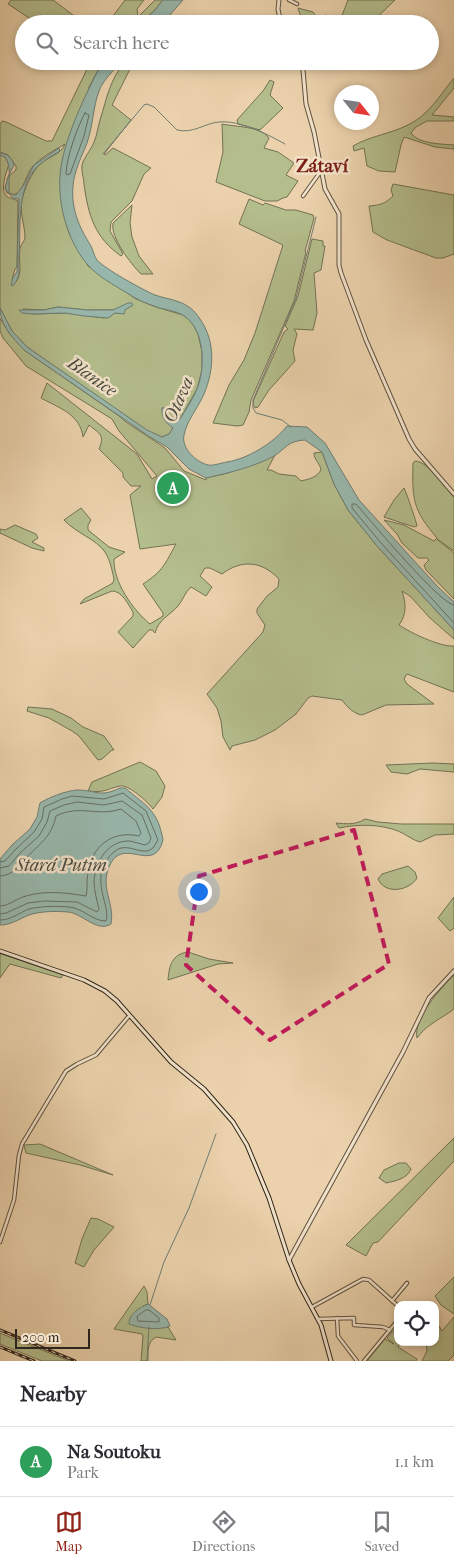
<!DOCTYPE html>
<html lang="en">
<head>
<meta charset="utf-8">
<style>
  body { margin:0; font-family:"IM FELL French Canon",serif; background:#f7f7f7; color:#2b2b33 }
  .controls { position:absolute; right:15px; bottom:15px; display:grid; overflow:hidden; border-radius:10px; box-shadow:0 2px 8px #0003 }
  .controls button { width:45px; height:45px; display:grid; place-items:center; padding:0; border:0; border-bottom:1px solid #e1e1e2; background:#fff; color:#2b2b33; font:25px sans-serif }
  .compass { position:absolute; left:334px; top:85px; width:45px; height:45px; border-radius:50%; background:#fff; box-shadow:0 2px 8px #0003; rotate:120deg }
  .scale { position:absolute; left:15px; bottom:12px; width:75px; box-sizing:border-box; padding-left:5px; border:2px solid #30271c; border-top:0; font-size:14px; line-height:18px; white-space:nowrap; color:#30271c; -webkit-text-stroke:4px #f2e2c9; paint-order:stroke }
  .you { position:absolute; left:198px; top:891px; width:18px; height:18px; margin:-12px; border:4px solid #fff; border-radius:50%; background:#1a73e8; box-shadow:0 0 0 8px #1a73e833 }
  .badge { display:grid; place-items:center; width:32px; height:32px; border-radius:50%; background:#8f2418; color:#fff; font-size:16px; font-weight:700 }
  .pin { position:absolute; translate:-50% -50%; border:2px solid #fff; box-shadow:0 1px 5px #0006 }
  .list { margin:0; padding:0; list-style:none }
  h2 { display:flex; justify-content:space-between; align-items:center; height:65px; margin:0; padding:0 20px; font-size:21px }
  h2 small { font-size:16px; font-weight:400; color:#7c7c81 }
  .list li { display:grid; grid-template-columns:32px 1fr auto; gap:15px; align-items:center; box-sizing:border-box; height:70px; padding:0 20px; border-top:1px solid #e1e1e2 }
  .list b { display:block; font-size:19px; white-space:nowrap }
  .list p { margin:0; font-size:16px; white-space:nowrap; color:#7c7c81 }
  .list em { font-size:16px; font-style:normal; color:#7c7c81 }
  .icon { flex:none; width:28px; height:28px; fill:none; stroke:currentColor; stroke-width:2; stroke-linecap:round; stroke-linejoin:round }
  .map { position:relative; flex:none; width:454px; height:1361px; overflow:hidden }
  .search { position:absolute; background:#fff; box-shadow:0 2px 8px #0003; left:15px; right:15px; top:15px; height:55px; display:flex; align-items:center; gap:12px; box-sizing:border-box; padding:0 18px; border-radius:28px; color:#7c7c81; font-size:19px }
  .sheet { height:135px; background:#fff }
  nav { display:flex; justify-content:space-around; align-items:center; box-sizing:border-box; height:70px; border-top:1px solid #e1e1e2; background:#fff; font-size:14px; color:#7c7c81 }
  nav a { display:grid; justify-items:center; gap:2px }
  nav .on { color:#8f2418 }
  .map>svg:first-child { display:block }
  .green { fill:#b4bd8c; stroke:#727254; fill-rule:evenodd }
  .water { fill:#98b7ac; stroke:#6e7d72 }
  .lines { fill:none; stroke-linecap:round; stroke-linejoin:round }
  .shore { stroke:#646f64; stroke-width:1 }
  .stream { stroke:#6e7d72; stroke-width:1 }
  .minor-casing { stroke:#5f5240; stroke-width:4.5 }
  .tertiary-casing { stroke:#5f5240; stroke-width:5 }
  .secondary-casing { stroke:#30271c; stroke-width:5 }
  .minor { stroke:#f2e2c9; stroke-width:2.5 }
  .tertiary { stroke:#f2e2c9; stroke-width:3 }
  .secondary { stroke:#f2e2c9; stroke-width:3 }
  .rail-casing { stroke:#30271c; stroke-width:3 }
  .rail { stroke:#f2e2c9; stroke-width:1; stroke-dasharray:4; stroke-linecap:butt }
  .marked { fill:none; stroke:#c2185b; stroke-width:4; stroke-dasharray:10 6; stroke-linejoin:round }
  .labels { text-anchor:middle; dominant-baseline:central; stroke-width:5; stroke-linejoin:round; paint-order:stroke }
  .water-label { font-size:18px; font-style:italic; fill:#4a4b40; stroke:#f2e2c9 }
  .quarter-label { font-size:19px; font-weight:bold; fill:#7a1f14; stroke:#f2e2c9 }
</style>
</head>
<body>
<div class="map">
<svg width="454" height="1361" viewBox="0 0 454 1361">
  <rect width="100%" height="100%" fill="#ebd2ac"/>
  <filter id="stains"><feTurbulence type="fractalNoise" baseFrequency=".004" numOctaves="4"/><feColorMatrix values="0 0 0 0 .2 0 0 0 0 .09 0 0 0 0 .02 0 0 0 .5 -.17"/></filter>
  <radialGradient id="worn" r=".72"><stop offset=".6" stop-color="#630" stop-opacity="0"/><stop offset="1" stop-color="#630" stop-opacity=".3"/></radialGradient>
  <g class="green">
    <path d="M11 0H53L85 24H38L8 4Z"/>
    <path d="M125 0H144L137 9 138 17 155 0H163L154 11 139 24H107Z"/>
    <path d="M348 0H395L370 24H359L341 18Z"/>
    <path d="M298 8 313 12 316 16 324 17 325 15C336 18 345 21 356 24H326L323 21 316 20 314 22 310 21 309 23 313 24C304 24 300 16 298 8Z"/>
    <path d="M91 61H103L89 87 63 211 69 233 88 266 136 299 156 307 183 315 191 321 198 334 202 352V370L197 389 180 419 170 417 165 408H162L173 428 169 434 162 437 147 431 27 347 12 331 0 308V155L5 157 9 164C6 173 0 189 6 196 9 198 14 199 18 201L17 267 15 269 12 280 16 282C23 272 18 260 20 248 21 244 24 242 25 238 25 224 18 210 23 196 26 185 32 173 39 165 48 156 60 156 65 144 55 150 38 158 30 170 26 177 24 186 19 192 15 195 12 195 7 193L5 188 8 177 16 170V166L8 155 0 152V124L2 121 6 122 46 141H52ZM133 305 119 313H114L111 316 104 318 65 313 33 314 23 309 44 310 58 307 87 310H113Z"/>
    <path d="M126 61H134L112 105 131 120 104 154 105 155 113 148 151 168 144 174 132 201 111 222 110 231 123 254 121 256C95 238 88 215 84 184 84 178 81 172 82 165 84 157 91 150 94 142 97 135 98 127 100 120 107 98 110 78 126 61Z"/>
    <path d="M454 78V88L432 115 454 117V121H427L416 127 411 133C418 144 442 144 454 145V149L435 147 404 137 401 145 395 172 379 171 367 166 364 148 354 151 353 146C370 136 390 134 408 125 429 115 440 95 454 78Z"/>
    <path d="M270 80 274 82 270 95 283 108 260 130 238 124 237 120 263 91Z"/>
    <path d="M222 124C236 127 261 126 269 138L264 148 278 152 294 163 286 175 298 181 287 197 283 198 277 201H265L216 182 223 152Z"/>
    <path d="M393 184 454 195V254L443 258H436L387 240 373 232 369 206C380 205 385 204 393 196L391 190Z"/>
    <path d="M249 199 263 205 265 203 286 210H296L313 215 314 218 305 251 306 252 294 301 251 400 249 412 243 425 237 426 213 423 229 385 244 360 255 333 283 245 239 224Z"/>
    <path d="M132 205 130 223 132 237 139 256 153 274H141C131 264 110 237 113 223Z"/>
    <path d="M312 239 323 241V246H325L321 270 314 273 317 313 313 330 294 329 297 334 293 350 295 361 269 390 258 407 255 408 253 404 254 399 284 332 288 329 285 326 298 296Z"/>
    <path d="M0 318 9 333 24 350 119 416 126 422 165 448 184 471 206 480V478L228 473 275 455 267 470H271L279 474 296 476 301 481C309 479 316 478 321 470 320 463 314 460 314 453L322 452 334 484 348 510 377 546 454 630V639L430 618 410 596 402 591C406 603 407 614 399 625 411 633 440 647 454 646V692L407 674 404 679 407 684 434 704 386 705 362 715C354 714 346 706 342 700L312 696 308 698 296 714 275 730 255 740 232 746 230 750 223 737 221 721 217 708 207 694 263 632 265 625 257 613V609L267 596 278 587 279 579C262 561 242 559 222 574L210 568H205L200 576 212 587 206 596 191 587C185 592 183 600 178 606 169 616 159 619 155 633L152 630H149L133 648 118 632 133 616V612C128 604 122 591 112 591L80 604 84 599 113 583 114 579C112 570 110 560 105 552 96 539 76 533 64 520L81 508 91 520 88 525V530L109 547 125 552 114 559C113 582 133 610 150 624L163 616V613L143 584C163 571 165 564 176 544L140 549 130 495 141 486H131L123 477V473L99 449C105 435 100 434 89 425L83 437C80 414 59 408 41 398L47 383 137 454 152 479 157 476 119 431 112 419 26 366 3 338 0 331Z"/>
    <path d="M415 461C428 461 446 488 454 497V551L437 539 454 553V599L426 570 424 565 429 560 427 558H418L402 543 397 534 384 520 404 525 434 541 437 538C413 510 412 500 413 463Z"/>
    <path d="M404 488C406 491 417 524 417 526L414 527 384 517 394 500Z"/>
    <path d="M15 525 36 534 38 538 32 542 44 548V551L32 548 0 533V529L5 530Z"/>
    <path d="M28 707 52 709 71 718 83 727 104 736 114 750H112L102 759 98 760 79 736 72 731 49 718 27 711Z"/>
    <path d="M140 762 156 771 165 786 162 797 153 809C148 802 128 784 120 786 106 789 105 793 88 791L92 782Z"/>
    <path d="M433 763 454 764V772L420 769 407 774 391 772 386 765Z"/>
    <path d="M365 819 378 822 401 824H454V834L435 835 420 842C412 840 406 834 398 831 380 824 358 824 339 828L336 823C346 824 356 825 365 819Z"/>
    <path d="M408 866 415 872 417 878C409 891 385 895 378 879L382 874Z"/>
    <path d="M454 897V928L450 931 438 918Z"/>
    <path d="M188 952 209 959 233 963 218 964 168 980C169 966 172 954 188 952Z"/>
    <path d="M0 953 3 954 63 975 61 978 10 964 0 978Z"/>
    <path d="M454 975V1009C441 1019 427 1024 417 1038 413 1018 441 988 454 975Z"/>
    <path d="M454 1138V1161L378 1242 373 1243 366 1256 346 1245Z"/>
    <path d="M40 1144 113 1175 80 1165 26 1153 24 1145Z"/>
    <path d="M399 1163H406L411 1169C407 1179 395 1181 386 1183L379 1178 384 1170Z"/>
    <path d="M91 1218 98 1219 114 1227 94 1250 84 1267 75 1263 82 1239Z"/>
    <path d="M454 1277V1314L441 1305 435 1296Z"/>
    <path d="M144 1286 147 1292 148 1304 143 1306 164 1328 168 1327 176 1340 156 1337C147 1342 148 1351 148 1361H141L143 1336 142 1334 114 1329Z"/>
    <path d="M454 1317V1355L448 1361H422L427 1351 426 1342H435V1331L439 1326 442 1331Z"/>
    <path d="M396 1328 398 1329V1342H401L398 1347 417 1359 416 1361H367L385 1339 394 1344 387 1338Z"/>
    <path d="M0 1333 69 1361H42L0 1344Z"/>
  </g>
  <g class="water">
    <path d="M163 0H183L162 24H139L154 11Z"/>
    <path d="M103 61H122C114 70 103 80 99 91 93 107 93 126 87 143 82 156 74 171 73 186 71 209 79 227 91 246 93 250 94 256 97 260 105 269 143 290 155 295 173 301 188 300 200 319 216 342 214 370 204 394 198 408 187 420 184 435 181 448 196 462 208 465 213 466 221 463 227 462 247 459 274 443 287 426L307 427 325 443 359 500 438 587 454 602V630L377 546 348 510 334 484 322 452 305 440C287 441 287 448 274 456 254 467 228 473 206 478L189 469 167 447 150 437 24 350C13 338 0 325 0 308L12 331 27 347 147 430 162 437 169 434 173 428C166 423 161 417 162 408H165L170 417 180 419C186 409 193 399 197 389 205 369 205 336 189 320 180 310 166 311 154 306 145 303 136 299 127 293 114 285 97 276 87 264 66 239 56 199 61 167 66 134 87 91 103 61Z"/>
    <path d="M59 148 60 151C52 156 44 160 37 167 16 188 21 229 19 257 18 270 22 274 13 286L11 285 13 277 17 272 19 199C0 200 16 172 5 157L0 155V153C8 154 12 158 14 165L8 177 5 188 8 193 16 195 23 186 34 165Z"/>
    <path d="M128 303H132L133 305 125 310 124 314 115 313 108 318 84 316 65 313 33 314 22 313 19 310H44L58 307 87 310H113Z"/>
    <path d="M120 788H125C147 806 158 811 163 840 154 876 122 834 109 867 100 888 115 904 111 924 97 933 82 913 68 912 56 911 41 911 29 915 19 919 11 925 0 925V859L12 845 30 829 37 817 40 803C50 797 65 791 77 790 97 790 99 798 120 788Z"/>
    <path d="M148 1304 167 1319 170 1326C159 1331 139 1328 129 1324 128 1315 140 1307 148 1304Z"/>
  </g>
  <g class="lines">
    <g class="shore">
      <path d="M85 113 89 115 84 136 70 174 67 175 66 173C67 156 77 128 85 113Z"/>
      <path d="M454 605C440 604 370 520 356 504H352V508L381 543 454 623"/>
      <path d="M0 862 5 861 16 849 34 832 42 819 44 807 62 799 72 796 104 799 123 793 146 811 158 840 153 848 148 851C138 852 130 846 121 848 115 850 110 855 106 861 92 885 111 906 106 921 92 921 83 908 69 907 57 906 41 906 29 909 19 913 11 920 0 920"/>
      <path d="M0 868 9 866 20 853 39 836 47 822 50 811 64 805 77 802 104 805 122 801 142 815 151 838 149 843 145 845C140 844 135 842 130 841 108 840 95 862 94 881 94 891 97 900 99 909L97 912 77 902 44 901 28 903 6 913 0 914"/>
      <path d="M0 876C13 875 18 867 26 858 40 843 51 838 56 816 80 804 96 817 121 809L136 821 141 833 139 836C112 830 92 846 88 873 86 881 88 890 86 896 67 893 46 890 26 896 17 898 9 906 0 906"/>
      <path d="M146 1310H149L159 1318V1322L138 1321 137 1317Z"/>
    </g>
    <g class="stream">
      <path d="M103 154 144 105 147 104 154 107 177 130C193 134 205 123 219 122 240 120 267 134 285 144"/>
      <path d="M291 427 282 420 256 413 253 408V400L296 298 316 217"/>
      <path d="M150 1305 164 1262 189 1208 216 1134"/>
      <path d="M147 1361 149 1327"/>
    </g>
    <defs>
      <g id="minor">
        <path d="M289 0 297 4"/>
        <path d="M303 196 321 171"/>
        <path d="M0 1242 14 1200 19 1155 22 1144 66 1071 77 1064 96 1055 129 1016"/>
        <path d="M392 1301 407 1283"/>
        <path d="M312 1307 363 1279 369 1280 398 1306"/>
        <path d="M337 1318 338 1336 357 1361"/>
        <path d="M318 1319 354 1318V1325L383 1327 390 1330"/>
        <path d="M364 1361 398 1320"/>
      </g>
      <g id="tertiary">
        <path d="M279 0 278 9 281 24"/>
        <path d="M300 61 303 70 306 104 314 132 325 189 339 214V265L341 273 366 340 409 439 415 449 454 494"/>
        <path d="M289 1260 403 1052 429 998 454 971"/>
      </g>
      <path id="secondary" d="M0 951 84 980 105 991 117 1001 171 1062 204 1089 233 1122 247 1145 269 1198 289 1260 299 1284 321 1325 331 1361"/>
    </defs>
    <use href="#minor" class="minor-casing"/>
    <use href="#tertiary" class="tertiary-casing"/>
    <use href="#secondary" class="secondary-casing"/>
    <use href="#minor" class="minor"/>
    <use href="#tertiary" class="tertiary"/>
    <use href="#secondary" class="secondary"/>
    <defs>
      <g id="rail">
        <path d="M0 1330 75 1361"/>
        <path d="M0 1347 34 1361"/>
      </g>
    </defs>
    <use href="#rail" class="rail-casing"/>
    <use href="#rail" class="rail"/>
  </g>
  <path class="marked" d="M354 830 389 964 270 1040 186 965 199 876Z"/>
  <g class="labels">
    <g class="water-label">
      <text transform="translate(92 377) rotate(35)">Blanice</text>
      <text transform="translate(179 400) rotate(-66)">Otava</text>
      <text x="61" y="865">Stará Putim</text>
    </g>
    <g class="quarter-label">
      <text x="322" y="166">Zátaví</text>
    </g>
  </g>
  <rect width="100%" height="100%" filter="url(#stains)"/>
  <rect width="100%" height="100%" fill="url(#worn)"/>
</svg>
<div class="controls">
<button><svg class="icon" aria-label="locate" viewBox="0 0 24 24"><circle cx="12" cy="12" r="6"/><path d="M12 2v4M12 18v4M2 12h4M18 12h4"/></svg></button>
</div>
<svg class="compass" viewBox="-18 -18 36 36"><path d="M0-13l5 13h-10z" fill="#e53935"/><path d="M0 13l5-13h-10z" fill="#7c7c81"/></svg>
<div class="scale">200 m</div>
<div class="you"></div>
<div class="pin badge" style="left:173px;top:488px;background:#2e9e5b">A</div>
<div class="search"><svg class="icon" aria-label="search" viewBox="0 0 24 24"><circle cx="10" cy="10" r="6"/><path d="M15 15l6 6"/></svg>Search here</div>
</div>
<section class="sheet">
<h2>Nearby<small></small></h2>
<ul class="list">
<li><span class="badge" style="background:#2e9e5b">A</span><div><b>Na Soutoku</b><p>Park</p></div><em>1.1 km</em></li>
</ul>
</section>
<nav>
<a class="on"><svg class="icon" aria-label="map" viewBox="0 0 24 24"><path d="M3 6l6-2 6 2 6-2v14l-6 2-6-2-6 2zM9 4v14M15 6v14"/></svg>Map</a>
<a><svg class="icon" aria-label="directions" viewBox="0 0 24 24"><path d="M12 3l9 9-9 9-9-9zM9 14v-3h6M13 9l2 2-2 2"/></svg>Directions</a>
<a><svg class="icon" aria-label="saved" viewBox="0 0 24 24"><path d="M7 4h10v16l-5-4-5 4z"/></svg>Saved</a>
</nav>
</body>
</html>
